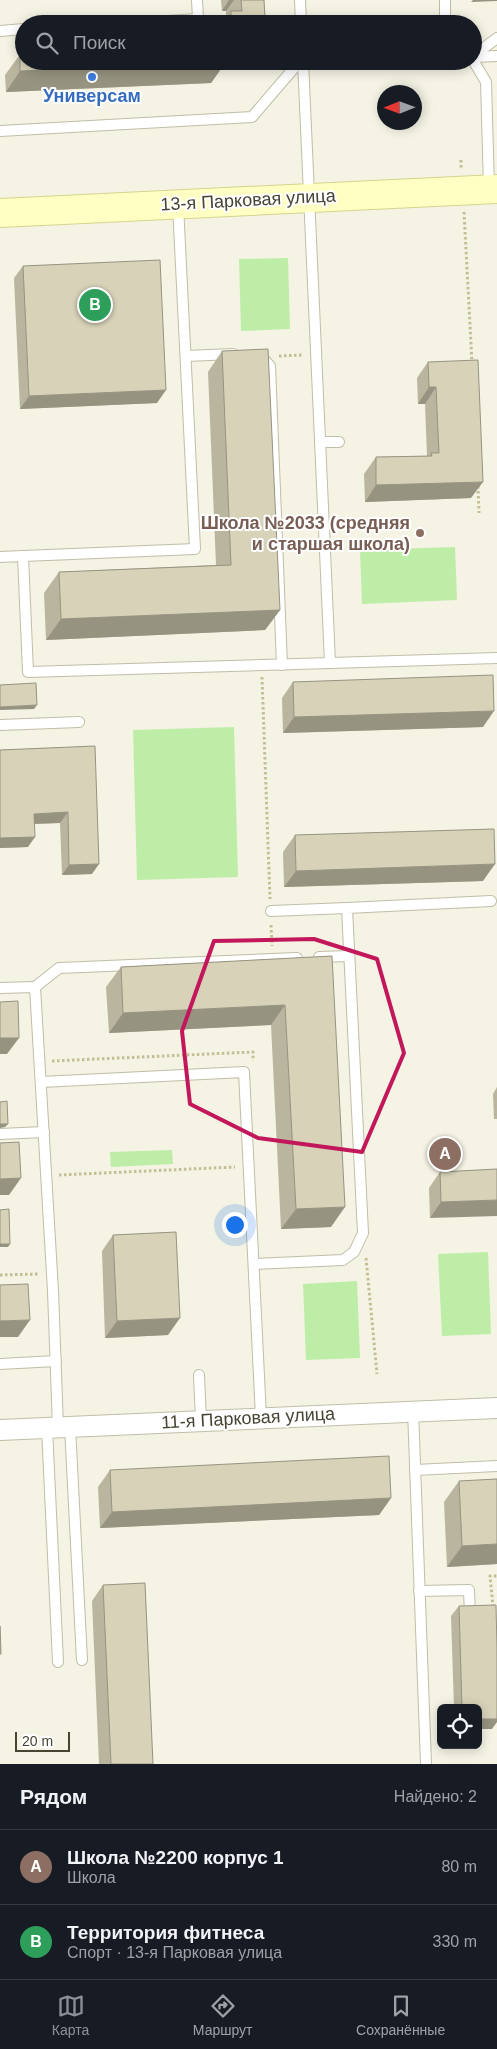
<!DOCTYPE html>
<html lang="ru">
<head>
<meta charset="utf-8">
<style>
  body { margin:0; font-family:Arial,sans-serif; background:#242831; color:#f1f3f6 }
  .controls { position:absolute; right:15px; bottom:15px; display:grid; overflow:hidden; border-radius:8px; box-shadow:0 2px 12px #0003 }
  .controls button { width:45px; height:45px; display:grid; place-items:center; padding:0; border:0; border-bottom:1px solid #363941; background:#171b24; color:#f1f3f6; font:25px sans-serif }
  .compass { position:absolute; left:377px; top:85px; width:45px; height:45px; border-radius:50%; background:#171b24; box-shadow:0 2px 12px #0003; rotate:269deg }
  .scale { position:absolute; left:15px; bottom:12px; width:55px; box-sizing:border-box; padding-left:5px; border:2px solid #474433; border-top:0; font-size:14px; line-height:18px; white-space:nowrap; color:#474433; -webkit-text-stroke:4px #fff; paint-order:stroke }
  .you { position:absolute; left:234px; top:1224px; width:18px; height:18px; margin:-12px; border:4px solid #fff; border-radius:50%; background:#1a73e8; box-shadow:0 0 0 8px #1a73e833 }
  .badge { display:grid; place-items:center; width:32px; height:32px; border-radius:50%; background:#8c9099; color:#fff; font-size:16px; font-weight:700 }
  .pin { position:absolute; translate:-50% -50%; border:2px solid #fff; box-shadow:0 1px 5px #0006 }
  .list { margin:0; padding:0; list-style:none }
  h2 { display:flex; justify-content:space-between; align-items:center; height:65px; margin:0; padding:0 20px; font-size:21px }
  h2 small { font-size:16px; font-weight:400; color:#9ea1a6 }
  .list li { display:grid; grid-template-columns:32px 1fr auto; gap:15px; align-items:center; box-sizing:border-box; height:75px; padding:0 20px; border-top:1px solid #363941 }
  .list b { display:block; font-size:19px; white-space:nowrap }
  .list p { margin:0; font-size:16px; white-space:nowrap; color:#9ea1a6 }
  .list em { font-size:16px; font-style:normal; color:#9ea1a6 }
  .icon { flex:none; width:28px; height:28px; fill:none; stroke:currentColor; stroke-width:2; stroke-linecap:round; stroke-linejoin:round }
  .map { position:relative; flex:none; width:497px; height:1764px; overflow:hidden }
  .search { position:absolute; background:#171b24; box-shadow:0 2px 12px #0003; left:15px; right:15px; top:15px; height:55px; display:flex; align-items:center; gap:12px; box-sizing:border-box; padding:0 18px; border-radius:28px; color:#9ea1a6; font-size:19px }
  .sheet { height:215px; background:#171b24 }
  nav { display:flex; justify-content:space-around; align-items:center; box-sizing:border-box; height:70px; border-top:1px solid #363941; background:#171b24; font-size:14px; color:#9ea1a6 }
  nav a { display:grid; justify-items:center; gap:2px }
  nav .on { color:#8c9099 }
  .map>svg:first-child { display:block }
  .green { fill:#beeda8 }
  .lines { fill:none; stroke-linecap:round; stroke-linejoin:round }
  .lane-casing { stroke:#c0bea6; stroke-width:12 }
  .street-casing { stroke:#c0bea6; stroke-width:22 }
  .secondary-casing { stroke:#d6d48d; stroke-width:30 }
  .path { stroke:#c4be96; stroke-width:3; stroke-dasharray:2.5 2.5; stroke-linecap:butt }
  .lane { stroke:#fff; stroke-width:10 }
  .street { stroke:#fff; stroke-width:20 }
  .secondary { stroke:#ffffc3; stroke-width:28 }
  .wall { fill:#b9b59e }
  .shaded-wall { fill:#969381 }
  .building { fill:#d7d2b8; stroke:#969381 }
  .marked { fill:none; stroke:#c2185b; stroke-width:4; stroke-linejoin:round }
  .shop-dot { fill:#3f7fe0; stroke:#fff; stroke-width:2 }
  .education-dot { fill:#8d6e63; stroke:#fff; stroke-width:2 }
  .labels { text-anchor:middle; dominant-baseline:central; stroke-width:4; stroke-linejoin:round; paint-order:stroke }
  .shop-label { font-size:18px; font-weight:bold; fill:#366cbe; stroke:#fff }
  .street-label { font-size:18px; fill:#474433; stroke:#fff }
  .education-label { font-size:18px; font-weight:bold; fill:#785e54; stroke:#fff; text-anchor:end }
</style>
</head>
<body>
<div class="map">
<svg width="497" height="1764" viewBox="0 0 497 1764">
  <rect width="100%" height="100%" fill="#f4f3e4"/>
  <g class="green">
    <path d="M288 258 290 329 241 331 239 259Z"/>
    <path d="M455 547 457 600 362 604 360 550Z"/>
    <path d="M234 727 238 877 137 880 133 730Z"/>
    <path d="M172 1150 173 1164 111 1167 110 1152Z"/>
    <path d="M488 1252 491 1334 442 1336 438 1254Z"/>
    <path d="M357 1281 360 1358 306 1360 303 1284Z"/>
  </g>
  <g class="lines">
    <defs>
      <g id="lane">
        <path d="M300 0 301 24"/>
        <path d="M445 0V24"/>
        <path d="M121 24 198 19 197 0"/>
        <path d="M0 31 24 29"/>
        <path d="M473 56 497 38"/>
        <path d="M473 57 497 56"/>
        <path d="M473 60 486 82 489 188"/>
        <path d="M303 61 330 663 497 658"/>
        <path d="M0 131 252 117 300 61"/>
        <path d="M186 356 233 354"/>
        <path d="M261 356 270 366 282 665"/>
        <path d="M320 442H339"/>
        <path d="M23 556 195 549 178 205"/>
        <path d="M0 557 23 556 28 672 330 663"/>
        <path d="M0 725 79 722"/>
        <path d="M271 911 347 908"/>
        <path d="M319 957 349 956"/>
        <path d="M35 987 59 968 297 958"/>
        <path d="M0 988 35 987 53 1291 58 1427"/>
        <path d="M41 1082 244 1072 261 1417"/>
        <path d="M0 1134 44 1132"/>
        <path d="M254 1264 343 1260 354 1252 363 1233 347 908 491 901"/>
        <path d="M0 1364 56 1361"/>
        <path d="M199 1375 201 1420"/>
        <path d="M413 1410 426 1764"/>
        <path d="M70 1427 82 1660"/>
        <path d="M47 1428 58 1662"/>
        <path d="M415 1470 497 1466"/>
        <path d="M419 1591 469 1590 470 1616"/>
      </g>
      <path id="street" d="M0 1430 497 1408"/>
      <path id="secondary" d="M0 213 497 189"/>
    </defs>
    <use href="#lane" class="lane-casing"/>
    <use href="#street" class="street-casing"/>
    <use href="#secondary" class="secondary-casing"/>
    <g class="path">
      <path d="M461 160V168"/>
      <path d="M464 212 472 363"/>
      <path d="M279 356 303 355"/>
      <path d="M478 486 479 513"/>
      <path d="M262 677 270 899"/>
      <path d="M271 925 272 946"/>
      <path d="M52 1061 253 1052V1061"/>
      <path d="M59 1175 235 1167"/>
      <path d="M366 1258 377 1374"/>
      <path d="M0 1275 39 1274"/>
      <path d="M493 1607 490 1576H497"/>
    </g>
    <use href="#lane" class="lane"/>
    <use href="#street" class="street"/>
    <use href="#secondary" class="secondary"/>
  </g>
  <g class="wall">
    <path d="M221 0H264L265 18 261 24H222L226 17V11H222Z"/>
    <path d="M24 49V61L239 65 223 66 211 83 6 92 5 75Z"/>
    <path d="M23 266 157 403 20 409 14 278Z"/>
    <path d="M222 351 280 610 265 630 46 640 44 593 59 572 216 565 208 372Z"/>
    <path d="M428 362 471 498 365 502 364 474 376 457 427 456 425 404H418L417 378Z"/>
    <path d="M293 682 483 727 283 733 282 698Z"/>
    <path d="M95 746 92 874 62 875 60 823 34 824 28 847 0 848V750Z"/>
    <path d="M295 835 483 881 284 887 283 852Z"/>
    <path d="M332 956 331 1227 281 1229 271 1025 109 1033 106 987 121 967Z"/>
    <path d="M497 1087V1119H494L493 1094Z"/>
    <path d="M497 1169 430 1218 429 1188 440 1172Z"/>
    <path d="M113 1235 168 1335 105 1338 102 1251Z"/>
    <path d="M110 1470 391 1498 379 1515 100 1528 98 1487Z"/>
    <path d="M459 1481 497 1564 447 1567 444 1502Z"/>
    <path d="M103 1585 153 1764H99L92 1601Z"/>
    <path d="M459 1606 492 1729H478V1708H454L451 1616Z"/>
  </g>
  <g class="shaded-wall">
    <path d="M229 0H234L226 11H222Z"/>
    <path d="M473 0H497V1L471 2Z"/>
    <path d="M265 18 261 24H249L252 19Z"/>
    <path d="M214 61H241L239 65 223 66 211 83 6 92 20 71Z"/>
    <path d="M429 387H436L425 404H418Z"/>
    <path d="M166 390 157 403 20 409 29 396Z"/>
    <path d="M483 482 471 498 365 502 376 485Z"/>
    <path d="M280 610 265 630 46 640 61 619Z"/>
    <path d="M37 705 34 709 0 710V707Z"/>
    <path d="M494 711 483 727 283 733 294 717Z"/>
    <path d="M68 812 60 823 27 824 34 814Z"/>
    <path d="M35 837 28 847 0 848V838Z"/>
    <path d="M99 864 92 874 62 875 69 865Z"/>
    <path d="M495 864 483 881 284 887 296 871Z"/>
    <path d="M285 1005 271 1025 109 1033 123 1013Z"/>
    <path d="M0 1038H19L7 1054H0Z"/>
    <path d="M0 1124H8L5 1127 0 1128Z"/>
    <path d="M21 1178 9 1195H0V1179Z"/>
    <path d="M497 1200V1216L430 1218 441 1202Z"/>
    <path d="M345 1207 331 1227 281 1229 296 1209Z"/>
    <path d="M0 1244H10L8 1247H0Z"/>
    <path d="M180 1318 168 1335 105 1338 117 1321Z"/>
    <path d="M30 1320 18 1337H0V1321Z"/>
    <path d="M391 1498 379 1515 100 1528 112 1512Z"/>
    <path d="M497 1544V1564L447 1567 462 1546Z"/>
    <path d="M478 1719H497V1722L492 1729H478Z"/>
  </g>
  <g class="building">
    <path d="M241 0H264L265 18 252 19 253 24H231V11H242Z"/>
    <path d="M20 54H24V61H226V62L20 71Z"/>
    <path d="M160 260 166 390 29 396 23 266Z"/>
    <path d="M268 349 280 610 61 619 59 572 231 565 222 351Z"/>
    <path d="M478 360 483 482 376 485V457L432 456 431 453H439L436 387H429L428 362Z"/>
    <path d="M493 675 494 711 294 717 293 682Z"/>
    <path d="M36 683 37 705 0 707V685Z"/>
    <path d="M95 746 99 864 69 865 68 812 34 814 35 837 0 838V750Z"/>
    <path d="M494 829 495 864 296 871 295 835Z"/>
    <path d="M332 956 345 1207 296 1209 285 1005 123 1013 121 967Z"/>
    <path d="M18 1001 19 1038H0V1002Z"/>
    <path d="M7 1101 8 1124H0V1102Z"/>
    <path d="M19 1142 21 1178 0 1179V1143Z"/>
    <path d="M497 1169V1200L441 1202 440 1172Z"/>
    <path d="M9 1209 10 1244H0V1210Z"/>
    <path d="M176 1232 180 1318 117 1321 113 1235Z"/>
    <path d="M28 1284 30 1320 0 1321V1285Z"/>
    <path d="M389 1456 391 1498 112 1512 110 1470Z"/>
    <path d="M497 1479V1544L462 1546 459 1481Z"/>
    <path d="M145 1583 153 1764H111L103 1585Z"/>
    <path d="M496 1605 497 1649V1719H478V1708H462L459 1606Z"/>
    <path d="M0 1626 1 1654H0Z"/>
  </g>
  <path class="marked" d="M314 939 377 959 404 1053 362 1152 258 1138 190 1104 182 1031 214 941Z"/>
  <circle class="shop-dot" cx="92" cy="77" r="5"/>
  <circle class="education-dot" cx="420" cy="533" r="5"/>
  <g class="labels">
    <g class="shop-label">
      <text x="92" y="96">Универсам</text>
    </g>
    <g class="street-label">
      <text transform="translate(248 200) rotate(-3)">13-я Парковая улица</text>
      <text transform="translate(248 1418) rotate(-3)">11-я Парковая улица</text>
    </g>
    <g class="education-label">
      <text x="410" y="523">Школа №2033 (средняя<tspan x="410" dy="21">и старшая школа)</tspan></text>
    </g>
  </g>
</svg>
<div class="controls">
<button><svg class="icon" aria-label="locate" viewBox="0 0 24 24"><circle cx="12" cy="12" r="6"/><path d="M12 2v4M12 18v4M2 12h4M18 12h4"/></svg></button>
</div>
<svg class="compass" viewBox="-18 -18 36 36"><path d="M0-13l5 13h-10z" fill="#e53935"/><path d="M0 13l5-13h-10z" fill="#9ea1a6"/></svg>
<div class="scale">20 m</div>
<div class="you"></div>
<div class="pin badge" style="left:445px;top:1154px;background:#8d6e63">A</div>
<div class="pin badge" style="left:95px;top:305px;background:#2e9e5b">B</div>
<div class="search"><svg class="icon" aria-label="search" viewBox="0 0 24 24"><circle cx="10" cy="10" r="6"/><path d="M15 15l6 6"/></svg>Поиск</div>
</div>
<section class="sheet">
<h2>Рядом<small>Найдено: 2</small></h2>
<ul class="list">
<li><span class="badge" style="background:#8d6e63">A</span><div><b>Школа №2200 корпус 1</b><p>Школа</p></div><em>80 m</em></li>
<li><span class="badge" style="background:#2e9e5b">B</span><div><b>Территория фитнеса</b><p>Спорт · 13-я Парковая улица</p></div><em>330 m</em></li>
</ul>
</section>
<nav>
<a class="on"><svg class="icon" aria-label="map" viewBox="0 0 24 24"><path d="M3 6l6-2 6 2 6-2v14l-6 2-6-2-6 2zM9 4v14M15 6v14"/></svg>Карта</a>
<a><svg class="icon" aria-label="directions" viewBox="0 0 24 24"><path d="M12 3l9 9-9 9-9-9zM9 14v-3h6M13 9l2 2-2 2"/></svg>Маршрут</a>
<a><svg class="icon" aria-label="saved" viewBox="0 0 24 24"><path d="M7 4h10v16l-5-4-5 4z"/></svg>Сохранённые</a>
</nav>
</body>
</html>
